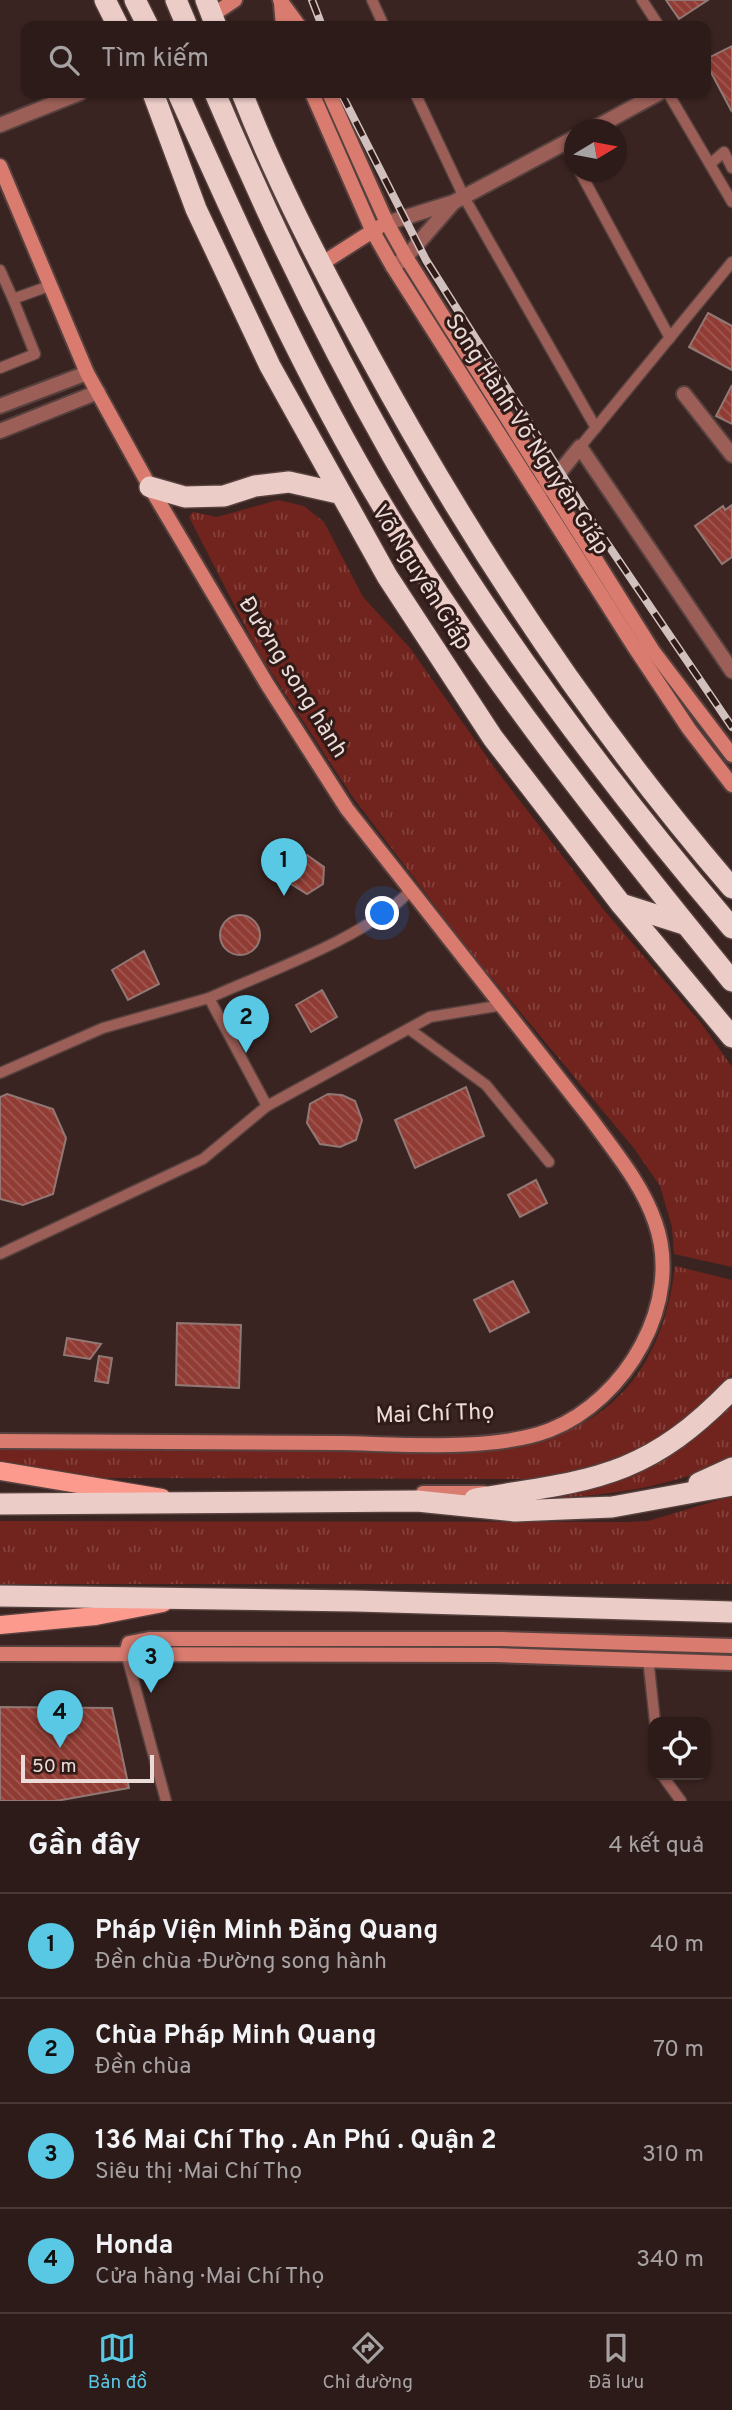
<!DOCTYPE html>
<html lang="vi">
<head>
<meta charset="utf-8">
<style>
  body { margin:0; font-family:Overpass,sans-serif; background:#382826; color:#f1f3f6 }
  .controls { position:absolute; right:21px; bottom:21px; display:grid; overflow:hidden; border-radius:14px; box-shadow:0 2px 5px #0004 }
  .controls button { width:63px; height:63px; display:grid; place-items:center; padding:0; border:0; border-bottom:2px solid #483938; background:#2c1b19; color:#f1f3f6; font:35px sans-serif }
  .compass { position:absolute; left:564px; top:119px; width:63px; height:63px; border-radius:50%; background:#2c1b19; box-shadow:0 2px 5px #0004; rotate:80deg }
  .scale { position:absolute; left:21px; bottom:18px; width:133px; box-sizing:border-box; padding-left:7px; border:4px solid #ebdcd9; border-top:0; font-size:19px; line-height:24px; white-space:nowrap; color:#ebdcd9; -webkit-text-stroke:5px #301b18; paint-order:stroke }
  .you { position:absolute; left:383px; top:914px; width:24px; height:24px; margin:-18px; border:5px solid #fff; border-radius:50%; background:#1a73e8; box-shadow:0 0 0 10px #1a73e833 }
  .badge { display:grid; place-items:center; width:46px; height:46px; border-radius:50%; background:#59c8e4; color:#111; font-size:23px; font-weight:700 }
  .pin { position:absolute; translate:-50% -58px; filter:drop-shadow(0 2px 4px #0008) }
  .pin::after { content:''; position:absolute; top:37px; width:24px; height:21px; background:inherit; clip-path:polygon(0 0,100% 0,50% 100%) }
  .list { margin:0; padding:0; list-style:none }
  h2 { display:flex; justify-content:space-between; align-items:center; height:91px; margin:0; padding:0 28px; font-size:30px }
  h2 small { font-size:23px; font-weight:400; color:#a6a1a2 }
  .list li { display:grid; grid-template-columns:46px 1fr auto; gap:21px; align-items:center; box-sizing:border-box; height:105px; padding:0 28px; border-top:2px solid #483938 }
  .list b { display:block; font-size:26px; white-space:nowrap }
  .list p { margin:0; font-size:23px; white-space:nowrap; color:#a6a1a2 }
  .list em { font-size:23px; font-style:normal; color:#a6a1a2 }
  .icon { flex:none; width:38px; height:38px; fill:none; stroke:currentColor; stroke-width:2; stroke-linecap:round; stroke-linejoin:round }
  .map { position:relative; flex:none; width:732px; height:1801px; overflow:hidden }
  .search { position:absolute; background:#2c1b19; box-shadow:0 2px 5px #0004; left:21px; right:21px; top:21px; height:77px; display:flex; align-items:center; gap:18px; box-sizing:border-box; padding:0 24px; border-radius:14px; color:#a6a1a2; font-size:26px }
  .sheet { height:511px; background:#2c1b19 }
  nav { display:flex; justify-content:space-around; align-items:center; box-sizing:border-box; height:98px; border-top:2px solid #483938; background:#2c1b19; font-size:19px; color:#a6a1a2 }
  nav a { display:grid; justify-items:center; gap:4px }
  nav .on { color:#59c8e4 }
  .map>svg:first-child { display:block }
  .grass { fill:url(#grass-tufts) }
  .building { fill:url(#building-back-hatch); stroke:#927874; stroke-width:2 }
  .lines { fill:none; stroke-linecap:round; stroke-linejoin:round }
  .lane-casing { stroke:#56413e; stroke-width:13 }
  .street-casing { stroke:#56413e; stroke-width:18 }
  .secondary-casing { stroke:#56413e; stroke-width:18 }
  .primary-casing { stroke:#56413e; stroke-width:21 }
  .highway-casing { stroke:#56413e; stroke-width:24 }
  .lane { stroke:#9b5f57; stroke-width:10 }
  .street { stroke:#9b5f57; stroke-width:14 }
  .secondary { stroke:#d97b6f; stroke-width:14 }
  .primary { stroke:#fc9a8d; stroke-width:18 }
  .highway { stroke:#ebccc7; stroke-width:21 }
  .rail-casing { stroke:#d1c1be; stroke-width:8 }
  .rail { stroke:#301b18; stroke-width:5; stroke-dasharray:16; stroke-linecap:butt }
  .labels { text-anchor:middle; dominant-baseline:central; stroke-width:6; stroke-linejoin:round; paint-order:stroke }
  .street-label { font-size:23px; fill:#ebdcd9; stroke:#301b18 }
</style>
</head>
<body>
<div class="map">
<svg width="732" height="1801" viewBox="0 0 732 1801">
  <defs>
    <pattern id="grass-tufts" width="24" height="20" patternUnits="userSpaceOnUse" patternTransform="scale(1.75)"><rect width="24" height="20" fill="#71231d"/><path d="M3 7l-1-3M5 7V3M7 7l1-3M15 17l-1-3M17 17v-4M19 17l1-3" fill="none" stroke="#85423d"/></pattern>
    <pattern id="building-back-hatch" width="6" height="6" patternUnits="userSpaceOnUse" patternTransform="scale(1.75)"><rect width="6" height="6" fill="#903c34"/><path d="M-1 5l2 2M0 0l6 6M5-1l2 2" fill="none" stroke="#a05851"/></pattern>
  </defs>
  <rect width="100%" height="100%" fill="#3a2421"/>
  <g class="grass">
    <path d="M278 500 304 506 324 522 363 597 410 648 494 767 603 909 701 1023 732 1067V1267L674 1254 672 1227 660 1186 633 1147 470 952 352 796 260 655 189 517 193 512 217 517Z"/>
    <path d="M675 1266 732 1280V1374C699 1418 644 1456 590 1469 569 1474 547 1476 526 1479L104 1478 0 1463V1448H498C607 1436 662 1373 675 1266Z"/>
    <path d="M732 1403V1459C672 1486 621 1494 556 1498 624 1480 685 1458 732 1403Z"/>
    <path d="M732 1496V1584H0V1521L626 1522 648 1521Z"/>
  </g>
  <g class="building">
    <path d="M666 0H708L679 19Z"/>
    <path d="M732 46V112L706 63V59Z"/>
    <path d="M708 313 732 326V370L689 347Z"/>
    <path d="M732 385V424L716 416Z"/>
    <path d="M732 505V557L722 564 695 526 723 506 725 510Z"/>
    <path d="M307 855 324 867 323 884 307 894 291 884 290 863Z"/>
    <circle cx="240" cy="935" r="20"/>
    <path d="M144 951 159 984 128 1000 112 970Z"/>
    <path d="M322 990 337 1017 311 1032 296 1005Z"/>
    <path d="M466 1087 484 1136 415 1168 395 1120Z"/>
    <path d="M7 1094 53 1109 66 1138 53 1194 23 1205 0 1199V1097Z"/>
    <path d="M328 1094 342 1095 355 1101 362 1120 356 1140 340 1147 320 1144 307 1123 310 1104Z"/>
    <path d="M536 1180 547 1203 520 1217 508 1195Z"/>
    <path d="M513 1281 529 1312 490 1332 474 1300Z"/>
    <path d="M177 1323 241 1325 239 1388 176 1385Z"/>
    <path d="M67 1338 101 1344 90 1359 64 1355Z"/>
    <path d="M99 1356 112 1358 108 1383 95 1381Z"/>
    <path d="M0 1707 112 1708 129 1788 56 1801H0Z"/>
  </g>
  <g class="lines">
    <defs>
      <g id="lane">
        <path d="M372 0 384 26"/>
        <path d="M642 0 659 26"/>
        <path d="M415 93 464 197 596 428"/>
        <path d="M668 93 732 202"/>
        <path d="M565 143 574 161"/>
        <path d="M710 164 724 152 732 168"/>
        <path d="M580 172 670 338"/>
        <path d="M0 270 13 299 49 286"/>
        <path d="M0 368 35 354 13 299"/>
        <path d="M580 447 732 262"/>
        <path d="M409 1029 486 1085 549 1162"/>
        <path d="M0 1073 103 1028 209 998"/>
        <path d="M267 1106 209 998C271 970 364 939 410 891"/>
        <path d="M0 1254 203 1159 267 1106 430 1017 503 1005"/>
        <path d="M126 1653 166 1801"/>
        <path d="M648 1658 655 1722"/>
        <path d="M662 1775 681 1801"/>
      </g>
      <g id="street">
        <path d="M0 125 80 93"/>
        <path d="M591 130 659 93"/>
        <path d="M387 223 454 202 574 138"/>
        <path d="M393 267 406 257 453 203"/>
        <path d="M684 394 732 455"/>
        <path d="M0 406 87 373"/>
        <path d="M0 431 98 392"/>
        <path d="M537 493 550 484 580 447 732 671"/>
      </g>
      <g id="secondary">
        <path d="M280 0 299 26"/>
        <path d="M281 3 283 26"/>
        <path d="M211 16 235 0"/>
        <path d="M312 93 372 230 393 267 633 645 689 729 732 785"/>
        <path d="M329 93 387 223 406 257 653 651 732 755"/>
        <path d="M0 166 87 373 150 487 267 684 347 809 591 1119C614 1151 642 1184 655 1222 684 1302 626 1400 550 1430 493 1452 401 1444 340 1443 226 1443 113 1442 0 1441"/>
        <path d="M321 264 379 227"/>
        <path d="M423 1493H484"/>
        <path d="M126 1653 129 1643 149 1639H501L732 1646"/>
        <path d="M0 1654 496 1655 732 1663"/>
      </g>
      <g id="primary">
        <path d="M0 1471 162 1498"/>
        <path d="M0 1625 96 1616 163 1603"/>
      </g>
      <g id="highway">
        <path d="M105 0 118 26"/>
        <path d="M135 0 148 26"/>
        <path d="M176 0 187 26"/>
        <path d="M206 0 216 26"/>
        <path d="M153 93 196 209 270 366 387 576 493 738 621 904 732 1037"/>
        <path d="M178 93C241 233 303 373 382 505 484 673 608 829 732 981"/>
        <path d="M215 93C267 216 326 338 392 455 487 623 607 781 732 928"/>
        <path d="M242 93C277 183 323 270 369 355 471 543 592 726 732 888"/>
        <path d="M150 487 185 497 224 496 255 486 289 482 338 493"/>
        <path d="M621 904 684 924"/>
        <path d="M699 1483 732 1468"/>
        <path d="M475 1499C591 1480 645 1479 732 1389"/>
        <path d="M0 1504 417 1501 515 1511 612 1507 732 1485"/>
        <path d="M0 1596 356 1601 732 1612"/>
      </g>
    </defs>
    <use href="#lane" class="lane-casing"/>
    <use href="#street" class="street-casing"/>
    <use href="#secondary" class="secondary-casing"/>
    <use href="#primary" class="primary-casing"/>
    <use href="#highway" class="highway-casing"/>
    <use href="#lane" class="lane"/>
    <use href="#street" class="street"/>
    <use href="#secondary" class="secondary"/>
    <use href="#primary" class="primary"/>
    <use href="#highway" class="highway"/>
    <defs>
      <g id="rail">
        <path d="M312 0 322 26"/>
        <path d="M341 93 426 260 583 508 732 727"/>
      </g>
    </defs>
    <use href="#rail" class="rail-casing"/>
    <use href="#rail" class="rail"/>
  </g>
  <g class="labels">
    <g class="street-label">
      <text transform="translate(526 435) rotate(57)">Song Hành Võ Nguyên Giáp</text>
      <text transform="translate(420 578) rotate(58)">Võ Nguyên Giáp</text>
      <text transform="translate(292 678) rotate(58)">Đường song hành</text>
      <text transform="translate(435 1415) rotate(-2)">Mai Chí Thọ</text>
    </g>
  </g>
</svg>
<div class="controls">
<button><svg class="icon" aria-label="locate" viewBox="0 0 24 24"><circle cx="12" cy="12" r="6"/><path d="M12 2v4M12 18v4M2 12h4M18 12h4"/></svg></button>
</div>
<svg class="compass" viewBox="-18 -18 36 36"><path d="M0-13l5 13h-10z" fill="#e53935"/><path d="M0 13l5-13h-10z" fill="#a6a1a2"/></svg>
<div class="scale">50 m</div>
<div class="you"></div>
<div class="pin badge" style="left:284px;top:896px">1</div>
<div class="pin badge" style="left:246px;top:1053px">2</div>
<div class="pin badge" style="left:151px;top:1693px">3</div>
<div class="pin badge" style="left:60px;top:1748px">4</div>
<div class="search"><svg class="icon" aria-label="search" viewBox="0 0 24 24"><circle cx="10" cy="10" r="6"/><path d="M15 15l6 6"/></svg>Tìm kiếm</div>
</div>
<section class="sheet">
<h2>Gần đây<small>4 kết quả</small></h2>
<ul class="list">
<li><span class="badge">1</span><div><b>Pháp Viện Minh Đăng Quang</b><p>Đền chùa · Đường song hành</p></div><em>40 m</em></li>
<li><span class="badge">2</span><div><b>Chùa Pháp Minh Quang</b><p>Đền chùa</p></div><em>70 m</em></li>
<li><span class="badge">3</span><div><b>136 Mai Chí Thọ . An Phú . Quận 2</b><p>Siêu thị · Mai Chí Thọ</p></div><em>310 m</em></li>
<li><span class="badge">4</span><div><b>Honda</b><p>Cửa hàng · Mai Chí Thọ</p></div><em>340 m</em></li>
</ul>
</section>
<nav>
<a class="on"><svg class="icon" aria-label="map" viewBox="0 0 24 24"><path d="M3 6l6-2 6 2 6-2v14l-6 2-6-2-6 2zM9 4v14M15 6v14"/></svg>Bản đồ</a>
<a><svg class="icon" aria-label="directions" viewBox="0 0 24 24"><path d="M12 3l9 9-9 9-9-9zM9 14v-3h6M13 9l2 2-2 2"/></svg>Chỉ đường</a>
<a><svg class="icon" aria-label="saved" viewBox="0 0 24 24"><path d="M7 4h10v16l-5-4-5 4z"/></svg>Đã lưu</a>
</nav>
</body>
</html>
